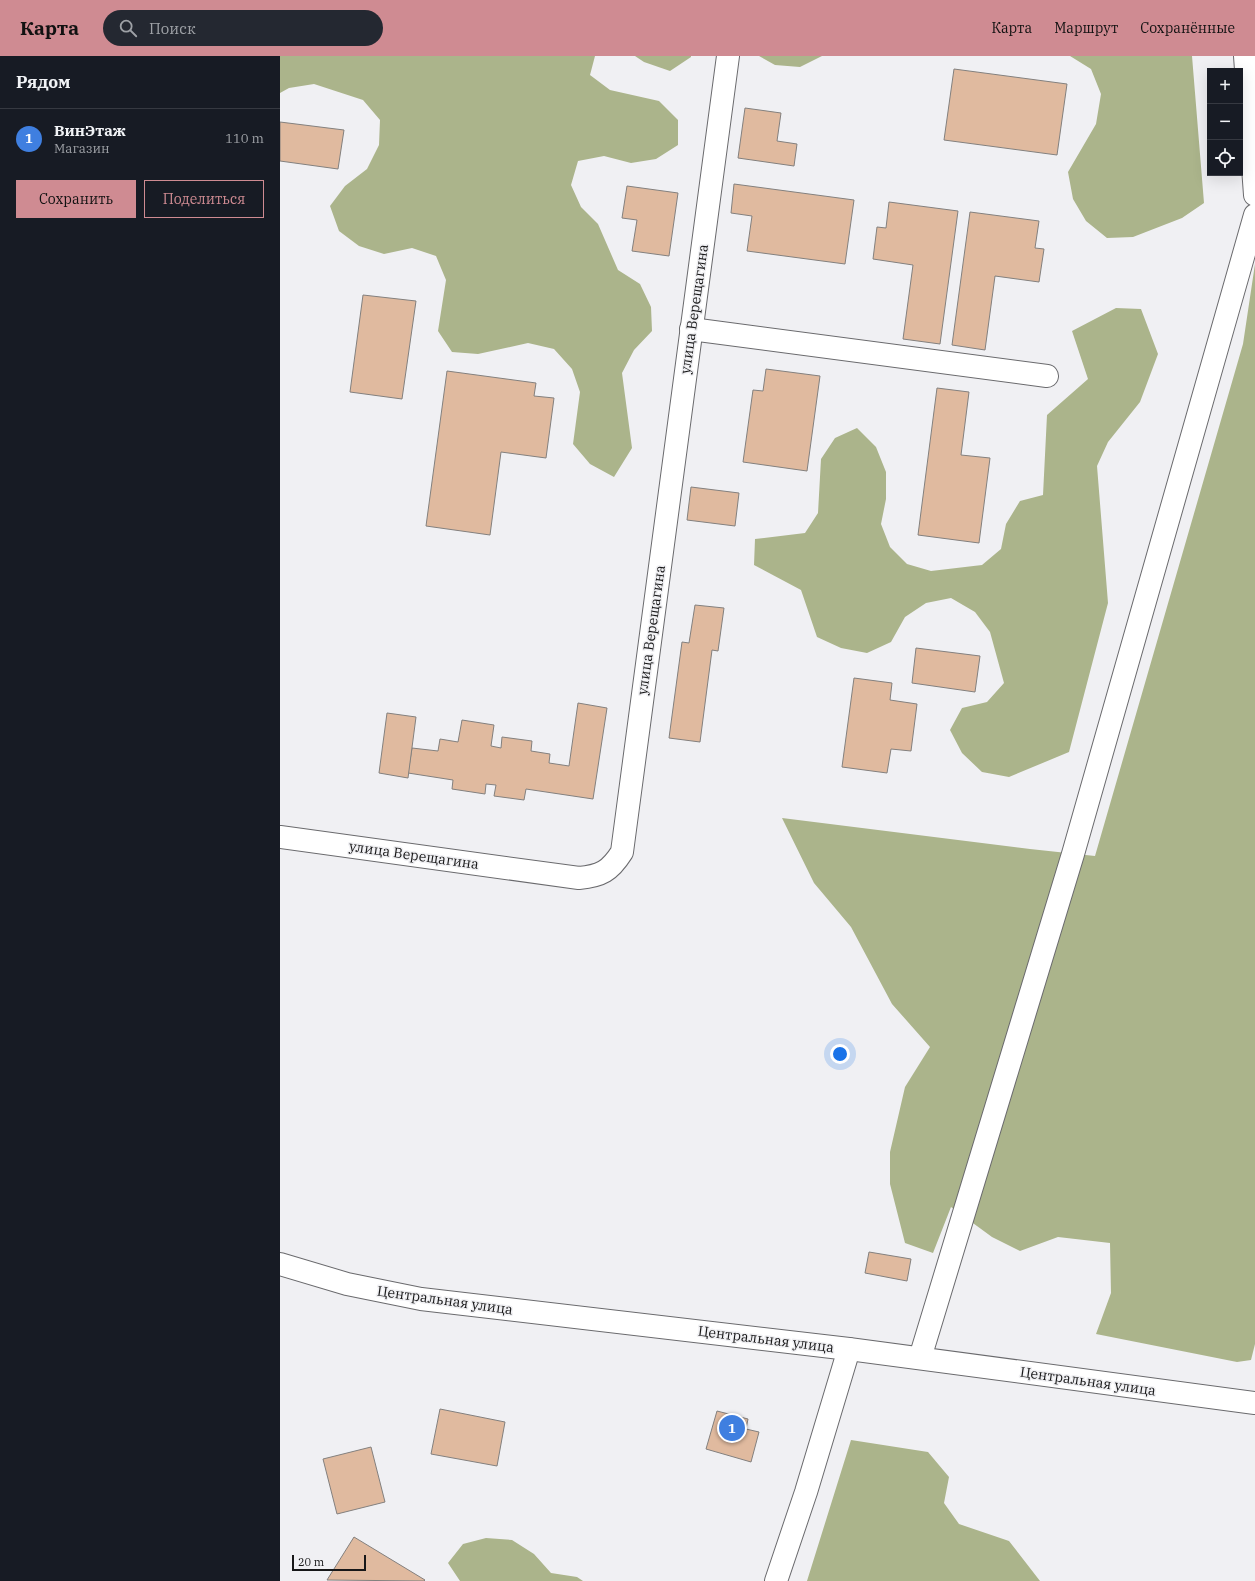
<!DOCTYPE html>
<html lang="ru">
<head>
<meta charset="utf-8">
<style>
  body { margin:0; font-family:"IBM Plex Serif",serif; background:#242831; color:#f1f3f6 }
  .controls { position:absolute; right:12px; top:12px; display:grid; overflow:hidden; border-radius:0px; box-shadow:0 4px 16px #0002 }
  .controls button { width:36px; height:36px; display:grid; place-items:center; padding:0; border:0; border-bottom:1px solid #363941; background:#171b24; color:#f1f3f6; font:20px sans-serif }
  .scale { position:absolute; left:12px; bottom:10px; width:74px; box-sizing:border-box; padding-left:4px; border:2px solid #171718; border-top:0; font-size:11px; line-height:14px; white-space:nowrap; color:#171718; -webkit-text-stroke:3px #f0f0f3; paint-order:stroke }
  .you { position:absolute; left:560px; top:998px; width:14px; height:14px; margin:-10px; border:3px solid #fff; border-radius:50%; background:#1a73e8; box-shadow:0 0 0 6px #1a73e833 }
  .badge { display:grid; place-items:center; width:26px; height:26px; border-radius:50%; background:#cf8b92; color:#fff; font-size:13px; font-weight:700 }
  .pin { position:absolute; translate:-50% -50%; border:2px solid #fff; box-shadow:0 1px 4px #0006 }
  .list { margin:0; padding:0; list-style:none }
  h2 { display:flex; justify-content:space-between; align-items:center; height:52px; margin:0; padding:0 16px; font-size:17px }
  h2 small { font-size:13px; font-weight:400; color:#9ea1a6 }
  .list li { display:grid; grid-template-columns:26px 1fr auto; gap:12px; align-items:center; box-sizing:border-box; height:60px; padding:0 16px; border-top:1px solid #363941 }
  .list b { display:block; font-size:15px; white-space:nowrap }
  .list p { margin:0; font-size:13px; white-space:nowrap; color:#9ea1a6 }
  .list em { font-size:13px; font-style:normal; color:#9ea1a6 }
  .actions { display:flex; gap:8px; padding:12px 16px }
  .actions a { flex:1; padding:9px 0; border:1px solid #cf8b92; border-radius:0px; text-align:center; font-size:14px; color:#cf8b92 }
  .actions .main { background:#cf8b92; color:#111 }
  .icon { flex:none; width:22px; height:22px; fill:none; stroke:currentColor; stroke-width:2; stroke-linecap:round; stroke-linejoin:round }
  .map { position:relative; flex:none; width:975px; height:1525px; overflow:hidden }
  header { display:flex; align-items:center; gap:24px; box-sizing:border-box; height:56px; padding:0 20px; background:#cf8b92; color:#111 }
  header strong { font-size:19px }
  nav { display:flex; gap:22px; margin-inline-start:auto; font-size:14px }
  .search { width:280px; height:36px; background:#242831; display:flex; align-items:center; gap:10px; box-sizing:border-box; padding:0 14px; border-radius:22px; color:#9ea1a6; font-size:15px }
  main { display:flex }
  aside { flex:1; background:#171b24 }
  .map>svg:first-child { display:block }
  .forest { fill:#abb48b }
  .building { fill:#e0ba9f; stroke:#83807e }
  .lines { fill:none; stroke-linecap:round; stroke-linejoin:round }
  .minor-casing { stroke:#6a6a6d; stroke-width:24 }
  .minor { stroke:#fff; stroke-width:22 }
  .labels { text-anchor:middle; dominant-baseline:central; stroke-width:3; stroke-linejoin:round; paint-order:stroke }
  .street-label { font-size:14px; fill:#171718; stroke:#f0f0f3 }
</style>
</head>
<body>
<header>
<strong>Карта</strong>
<div class="search"><svg class="icon" aria-label="search" viewBox="0 0 24 24"><circle cx="10" cy="10" r="6"/><path d="M15 15l6 6"/></svg>Поиск</div>
<nav><a>Карта</a><a>Маршрут</a><a>Сохранённые</a></nav>
</header>
<main>
<aside>
<h2>Рядом<small></small></h2>
<ul class="list">
<li><span class="badge" style="background:#3f7fe0">1</span><div><b>ВинЭтаж</b><p>Магазин</p></div><em>110 m</em></li>
</ul>
<div class="actions"><a class="main">Сохранить</a><a>Поделиться</a></div>
</aside>
<div class="map">
<svg width="975" height="1525" viewBox="0 0 975 1525">
  <rect width="100%" height="100%" fill="#f0f0f3"/>
  <g class="forest">
    <path d="M0 0H315L310 19 330 34 379 45 398 64V89L376 103 351 107 324 100 298 105 291 129 301 151 318 168 338 214 360 228 371 251 372 275 354 294 342 317 352 392 334 421 310 408 293 388 300 336 292 313 274 293 248 287 198 298 172 296 158 275 166 224 156 200 132 192 104 198 79 190 59 175 50 150 65 130 87 113 99 89 100 64 83 44 34 28 9 32 0 37Z"/>
    <path d="M355 0H411V1L390 15 364 6Z"/>
    <path d="M479 0H542L520 11 495 9Z"/>
    <path d="M790 0H912L924 147 902 162 853 181 827 182 806 165 793 143 788 116 816 68 821 38 811 13Z"/>
    <path d="M975 208V1288L971 1304 957 1306 816 1278 831 1237 830 1187 778 1181 740 1195 712 1181 671 1151 653 1197 625 1187 610 1128V1096L625 1031 650 991 612 948 571 871 534 827 502 762 750 793 815 800 963 288Z"/>
    <path d="M836 252 861 253 878 298 860 346 828 386 817 410 828 547 789 696 729 721 702 716 682 697 670 674 682 652 707 646 724 627 710 576 695 556 671 542 646 547 625 561 611 586 587 597 561 592 537 581 521 534 474 509 475 483 525 477 538 457 541 403 555 382 577 372 596 391 606 416V443L601 468 610 491 627 508 651 515 702 509 721 493 726 468 740 445 763 439 767 359 808 323 792 275Z"/>
    <path d="M571 1384 648 1396 669 1421 664 1447 679 1468 729 1485 760 1525H527Z"/>
    <path d="M206 1482 232 1484 254 1498 271 1517 297 1521 303 1525H180L168 1507 183 1488Z"/>
  </g>
  <g class="building">
    <path d="M674 13 787 28 777 99 664 84Z"/>
    <path d="M465 52 501 57 497 85 517 88 514 110 458 102Z"/>
    <path d="M0 66 64 74 58 113 0 105Z"/>
    <path d="M454 128 574 144 565 208 467 195 472 160 451 157Z"/>
    <path d="M347 130 398 137 389 200 352 195 357 164 342 162Z"/>
    <path d="M609 146 678 155 660 288 623 283 633 209 593 203 597 171 606 172Z"/>
    <path d="M690 156 759 165 755 192 764 193 759 226 715 220 705 294 672 289Z"/>
    <path d="M83 239 136 245 122 343 70 336Z"/>
    <path d="M486 313 540 320 527 415 463 406 473 334 483 335Z"/>
    <path d="M167 315 256 327 254 340 274 342 266 402 221 396 210 479 146 470Z"/>
    <path d="M657 332 689 336 681 399 710 402 699 487 638 479Z"/>
    <path d="M411 431 459 437 455 470 407 464Z"/>
    <path d="M415 549 444 552 438 595 432 594 420 686 389 682 402 586 409 587Z"/>
    <path d="M636 592 700 600 695 636 632 627Z"/>
    <path d="M574 622 612 627 610 644 637 648 631 695 611 693 607 717 562 711Z"/>
    <path d="M298 647 327 652 313 743 246 733 244 744 214 740 216 729 206 728 205 738 172 733 173 724 128 717 132 692 158 695 160 683 178 686 182 664 214 669 211 690 221 692 222 681 252 685 251 695 270 698 269 707 289 710Z"/>
    <path d="M107 657 136 661 128 722 99 717Z"/>
    <path d="M589 1196 631 1203 627 1225 585 1217Z"/>
    <path d="M160 1353 225 1366 217 1410 151 1398Z"/>
    <path d="M437 1355 468 1363 466 1373 479 1376 471 1406 426 1393Z"/>
    <path d="M91 1391 105 1446 57 1458 43 1403Z"/>
    <path d="M74 1481 145 1524 144 1525 47 1524Z"/>
  </g>
  <g class="lines">
    <defs>
      <g id="minor">
        <path d="M965 0 975 139"/>
        <path d="M411 273 767 320"/>
        <path d="M0 781 299 822C321 820 330 815 342 796L448 0"/>
        <path d="M0 1208 67 1228 141 1243 569 1293 975 1347"/>
        <path d="M640 1302 793 798 975 159"/>
        <path d="M496 1525 526 1436 569 1293"/>
      </g>
    </defs>
    <use href="#minor" class="minor-casing"/>
    <use href="#minor" class="minor"/>
  </g>
  <g class="labels">
    <g class="street-label">
      <text transform="translate(414 253) rotate(-82)">улица Верещагина</text>
      <text transform="translate(371 574) rotate(-82)">улица Верещагина</text>
      <text transform="translate(134 799) rotate(8)">улица Верещагина</text>
      <text transform="translate(165 1244) rotate(8)">Центральная улица</text>
      <text transform="translate(486 1283) rotate(7)">Центральная улица</text>
      <text transform="translate(808 1325) rotate(8)">Центральная улица</text>
    </g>
  </g>
</svg>
<div class="controls">
<button>+</button>
<button>−</button>
<button><svg class="icon" aria-label="locate" viewBox="0 0 24 24"><circle cx="12" cy="12" r="6"/><path d="M12 2v4M12 18v4M2 12h4M18 12h4"/></svg></button>
</div>
<div class="scale">20 m</div>
<div class="you"></div>
<div class="pin badge" style="left:452px;top:1372px;background:#3f7fe0">1</div>
</div>
</main>
</body>
</html>
